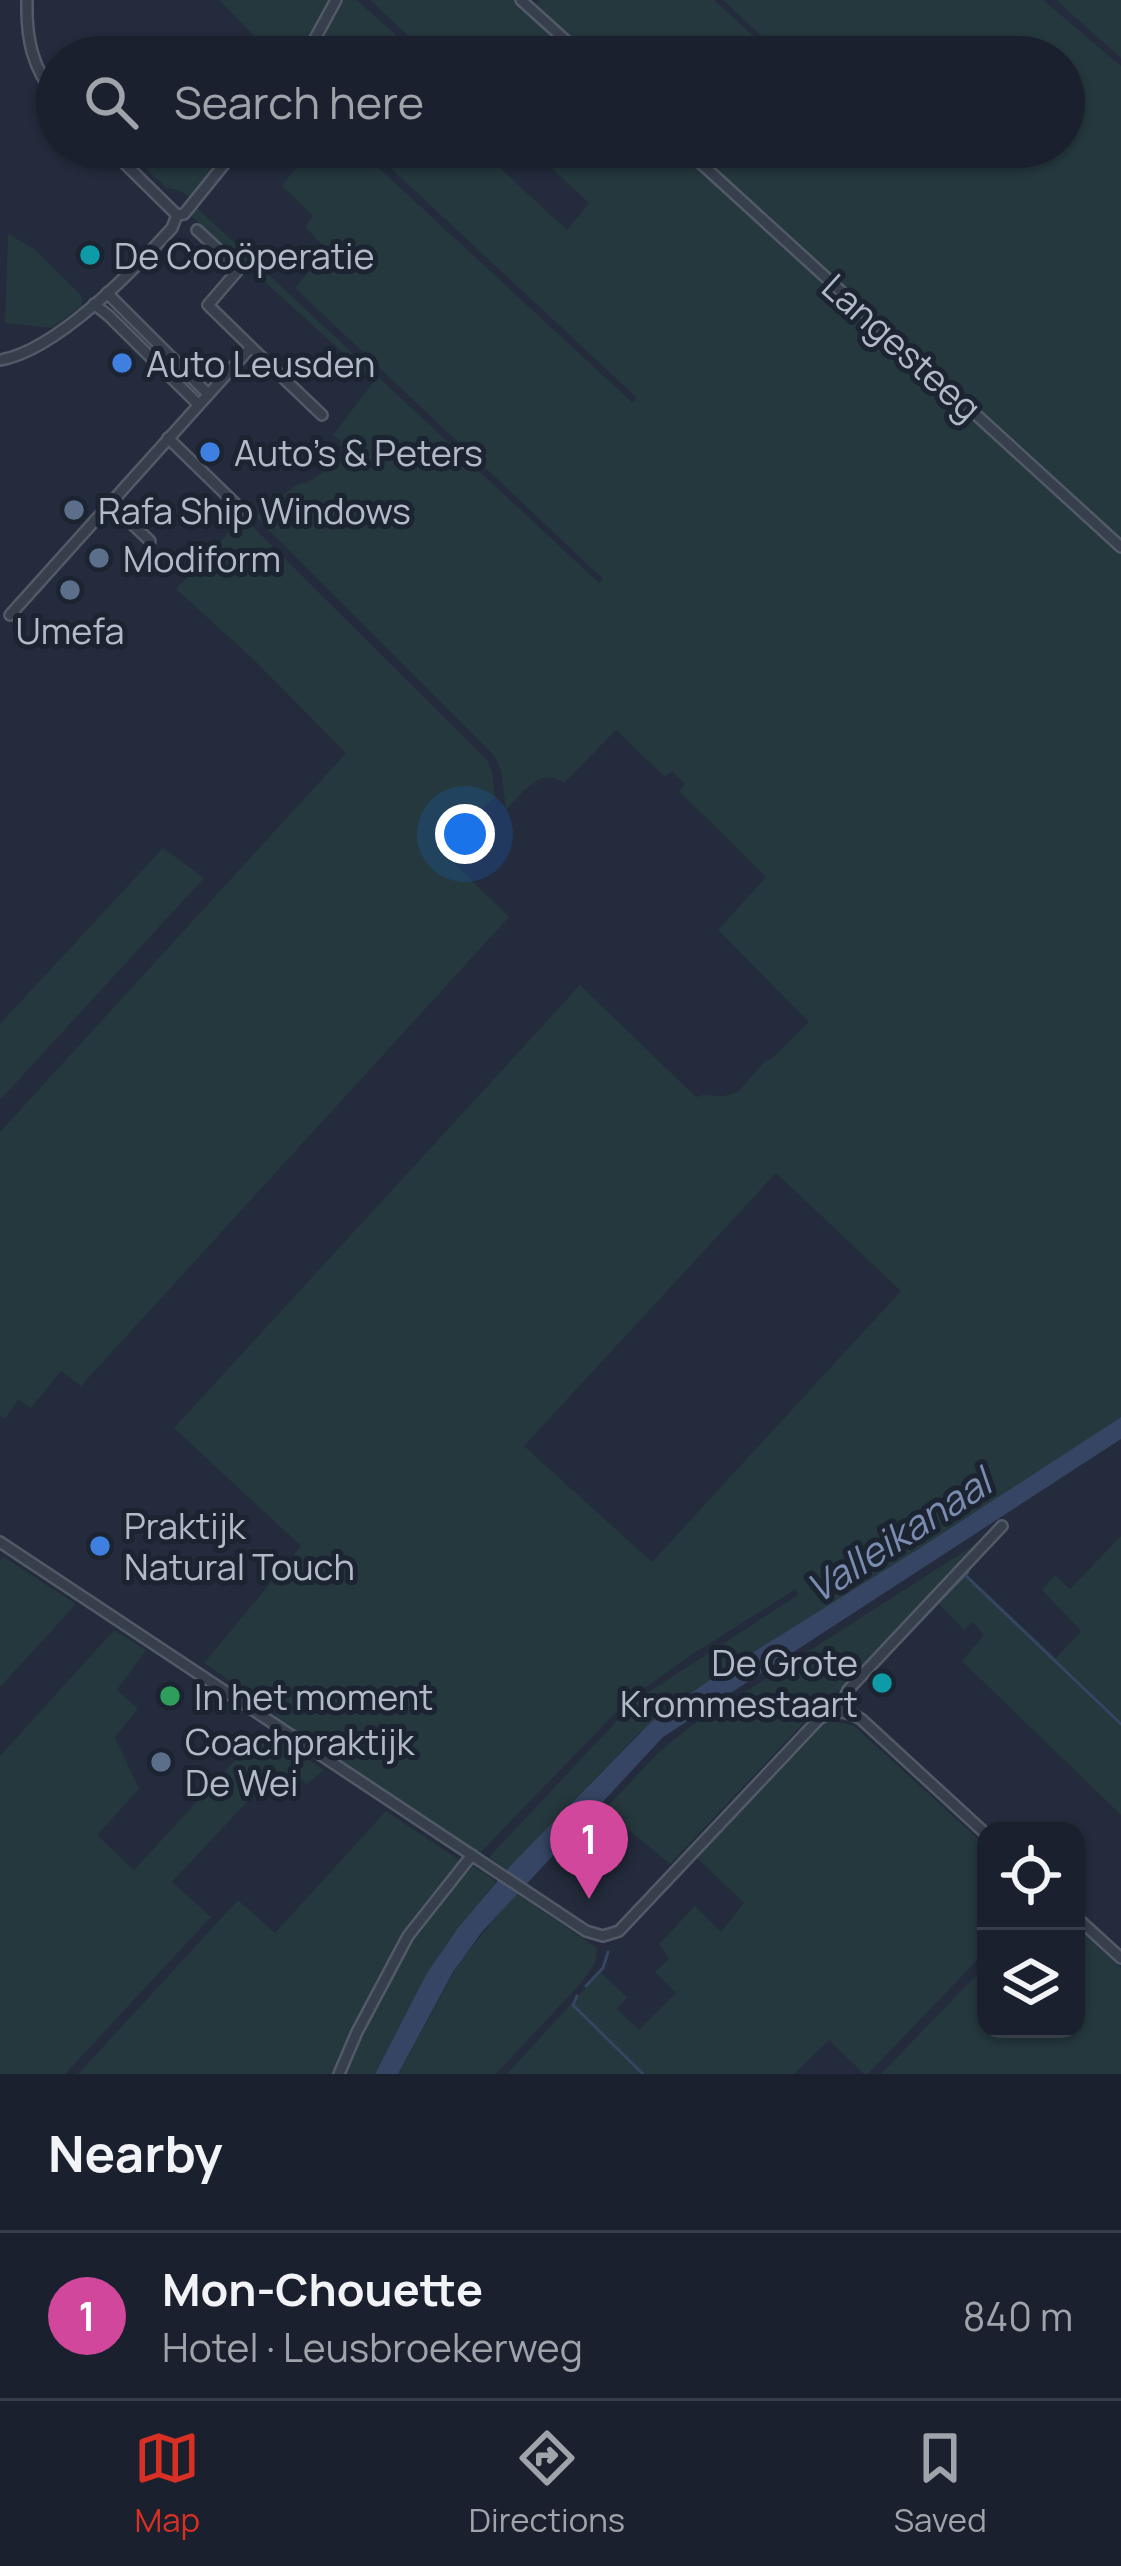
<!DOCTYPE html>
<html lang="en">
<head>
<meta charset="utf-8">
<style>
  body { margin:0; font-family:Manrope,sans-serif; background:#272d39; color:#f1f3f6 }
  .controls { position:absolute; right:36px; bottom:36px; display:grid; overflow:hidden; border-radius:24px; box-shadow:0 3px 9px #0004 }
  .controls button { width:108px; height:108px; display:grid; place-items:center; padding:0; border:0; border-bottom:3px solid #383e49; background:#1a202d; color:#f1f3f6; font:60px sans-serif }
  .you { position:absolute; left:465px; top:834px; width:42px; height:42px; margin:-30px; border:9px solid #fff; border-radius:50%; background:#1a73e8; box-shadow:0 0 0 18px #1a73e833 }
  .badge { display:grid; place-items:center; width:78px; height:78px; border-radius:50%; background:#d93025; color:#fff; font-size:39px; font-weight:700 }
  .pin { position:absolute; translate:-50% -99px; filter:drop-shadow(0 3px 6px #0008) }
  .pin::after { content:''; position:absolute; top:63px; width:42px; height:36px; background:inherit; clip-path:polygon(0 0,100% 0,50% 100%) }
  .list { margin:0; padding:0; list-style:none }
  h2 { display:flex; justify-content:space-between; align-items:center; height:156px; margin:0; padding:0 48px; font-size:51px }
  h2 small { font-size:39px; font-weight:400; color:#9fa3aa }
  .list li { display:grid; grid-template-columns:78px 1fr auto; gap:36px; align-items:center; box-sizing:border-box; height:168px; padding:0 48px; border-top:3px solid #383e49 }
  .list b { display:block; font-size:45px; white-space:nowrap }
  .list p { margin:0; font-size:39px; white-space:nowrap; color:#9fa3aa }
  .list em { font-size:39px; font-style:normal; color:#9fa3aa }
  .icon { flex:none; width:66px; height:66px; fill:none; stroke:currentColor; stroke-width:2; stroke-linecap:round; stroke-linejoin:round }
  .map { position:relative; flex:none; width:1121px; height:2074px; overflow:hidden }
  .search { position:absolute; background:#1a202d; box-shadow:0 3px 9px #0004; left:36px; right:36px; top:36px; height:132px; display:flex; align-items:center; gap:30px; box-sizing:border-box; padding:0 42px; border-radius:66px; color:#9fa3aa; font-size:45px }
  .sheet { height:324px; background:#1a202d }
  nav { display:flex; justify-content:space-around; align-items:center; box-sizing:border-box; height:168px; border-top:3px solid #383e49; background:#1a202d; font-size:33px; color:#9fa3aa }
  nav a { display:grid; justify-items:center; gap:6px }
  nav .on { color:#d93025 }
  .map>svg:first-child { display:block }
  .green { fill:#25383d; fill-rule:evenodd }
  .water { fill:#364563 }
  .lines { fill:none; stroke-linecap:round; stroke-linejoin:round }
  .stream { stroke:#364563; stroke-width:3 }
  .minor-casing { stroke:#525967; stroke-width:14 }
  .minor { stroke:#373e4c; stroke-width:9 }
  .culture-dot { fill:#0f9aa8; stroke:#1c2331; stroke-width:4.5 }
  .shop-dot { fill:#3f7fe0; stroke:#1c2331; stroke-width:4.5 }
  .service-dot { fill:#5c6f8a; stroke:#1c2331; stroke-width:4.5 }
  .leisure-dot { fill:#2e9e5b; stroke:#1c2331; stroke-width:4.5 }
  .labels { text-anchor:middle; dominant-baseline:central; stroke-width:10; stroke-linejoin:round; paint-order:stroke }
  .poi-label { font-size:36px; fill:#b2b9c8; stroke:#1c2331; text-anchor:start }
  .street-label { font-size:36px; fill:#b2b9c8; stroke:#1c2331 }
  .water-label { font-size:39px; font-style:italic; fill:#7a8cb0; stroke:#1c2331 }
</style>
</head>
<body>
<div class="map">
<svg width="1121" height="2074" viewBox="0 0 1121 2074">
  <rect width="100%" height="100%" fill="#232b3c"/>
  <g class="green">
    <path d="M219 0H329L314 32 297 57H275Z"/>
    <path d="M344 0H357L420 57H312Z"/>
    <path d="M370 0H515L578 57H431Z"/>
    <path d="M540 0H714L777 57H590L534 7Z"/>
    <path d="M723 0H1043L1121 66V542L689 147H1064V57H784Z"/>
    <path d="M1056 0H1121V58Z"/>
    <path d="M123 147H231L191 199 181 191 167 188Z"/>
    <path d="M288 147H356L633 403 636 397 368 147H515L500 168 567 230 589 203 529 147H677L1121 554V1417L923 1546 715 1676 638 1734 507 1870 489 1857 629 1708 647 1693 798 1595 796 1589 688 1657 627 1701 479 1854 274 1718 277 1713 204 1663 301 1546 174 1428 580 985 696 1097 703 1095 724 1096 738 1092 764 1062 774 1057 809 1022 718 930 766 877 679 791 685 784 672 771 665 777 616 730 564 783C540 766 523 793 506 810L501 771 495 757 256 517 296 485 308 482 348 455 340 445 341 441 333 435 374 381 254 272 247 269 190 215 196 207 599 583 603 579 295 288 327 250 305 227 313 216 282 186 301 161ZM776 1173 901 1291 652 1562 524 1446Z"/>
    <path d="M8 234 34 249 81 295 82 306 51 328 5 323Z"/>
    <path d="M243 517 487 760 492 771 495 797 439 848 509 917 81 1386 61 1371 31 1408 18 1400 5 1419 0 1416V1132L346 753 253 659 176 589Z"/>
    <path d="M163 848 204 878 0 1100V1024Z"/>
    <path d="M990 1535 845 1688 828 1697 670 1864 604 1810 658 1753 687 1729Z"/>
    <path d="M1121 1536V1815L962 1661 984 1635 973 1622 964 1630 939 1604 967 1574 1056 1658 1081 1631 1042 1590 1055 1575 1070 1589Z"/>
    <path d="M4 1557 76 1604 0 1687V1561Z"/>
    <path d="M114 1630 146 1650 117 1690 138 1709 115 1737 139 1789 97 1835 134 1870 263 1730 324 1770 307 1784 293 1771 267 1797 258 1790 172 1882 211 1917 65 2074H0V1756Z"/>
    <path d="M836 1722 853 1725 986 1846V1951L868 2074H864L829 2040 794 2074H507L600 1972 627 1997 617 2009 639 2030 676 1993 655 1972 669 1959 659 1944 695 1906 721 1932 744 1903 697 1858 820 1728 828 1722Z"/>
    <path d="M386 1811 461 1861 416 1916 397 1945 332 2074H78L238 1900 275 1933Z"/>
    <path d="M473 1866 496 1881 446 1945 428 1973 375 2074H343L400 1961 421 1926Z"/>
    <path d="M516 1893 597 1948 595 1963 582 1982 496 2074H398L460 1961Z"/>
    <path d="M1076 1927 1121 1968V2074H881L986 1965V2029H1076Z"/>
  </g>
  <path class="water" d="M1121 1417V1439L663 1737 481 1933 453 1972 398 2074H375L427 1973 458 1928 511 1865 650 1723 715 1676 923 1546Z"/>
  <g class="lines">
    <g class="stream">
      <path d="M965 1575 1121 1724"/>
      <path d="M897 1645 968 1572"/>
      <path d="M586 1986 603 1968 608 1952"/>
      <path d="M577 1996 573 2005 643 2074"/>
    </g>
    <defs>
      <g id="minor">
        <path d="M27 0C26 39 32 68 57 98"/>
        <path d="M521 0 584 57"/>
        <path d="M305 57 336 0"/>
        <path d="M108 147 177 215"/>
        <path d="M683 147 1121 547"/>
        <path d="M107 293 207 393"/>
        <path d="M94 304 109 316 198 404"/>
        <path d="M251 347 322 415"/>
        <path d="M0 360C56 351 135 269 172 228L177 215 184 214 238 147"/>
        <path d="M168 438 246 514"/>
        <path d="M109 502 150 541"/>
        <path d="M10 615 251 347 208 305 239 269 197 230"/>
        <path d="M0 1542 586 1931 603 1936 619 1931 819 1719C833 1710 846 1710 861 1719L986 1834"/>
        <path d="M838 1712 848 1690 1002 1526"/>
        <path d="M1076 1917 1121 1958"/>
        <path d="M339 2074 357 2032 408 1936 472 1855"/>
      </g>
    </defs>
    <use href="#minor" class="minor-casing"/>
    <use href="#minor" class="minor"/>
  </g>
  <g class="culture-dot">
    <circle cx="90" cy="255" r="12"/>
    <circle cx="882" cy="1683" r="12"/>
  </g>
  <g class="shop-dot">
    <circle cx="122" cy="363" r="12"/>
    <circle cx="210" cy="452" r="12"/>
    <circle cx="100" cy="1546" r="12"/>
  </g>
  <g class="service-dot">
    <circle cx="74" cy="510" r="12"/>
    <circle cx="99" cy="558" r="12"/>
    <circle cx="70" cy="590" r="12"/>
    <circle cx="161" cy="1762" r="12"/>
  </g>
  <circle class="leisure-dot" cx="170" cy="1696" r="12"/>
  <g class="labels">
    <g class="poi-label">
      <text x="114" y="255">De Cooöperatie</text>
      <text x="146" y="363">Auto Leusden</text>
      <text x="234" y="452">Auto's &amp; Peters</text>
      <text x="98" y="510">Rafa Ship Windows</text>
      <text x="123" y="558">Modiform</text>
      <text x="70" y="630" text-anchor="middle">Umefa</text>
      <text x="124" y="1525">Praktijk<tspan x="124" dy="41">Natural Touch</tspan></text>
      <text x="858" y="1662" text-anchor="end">De Grote<tspan x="858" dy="41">Krommestaart</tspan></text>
      <text x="194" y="1696">In het moment</text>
      <text x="185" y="1741">Coachpraktijk<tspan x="185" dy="41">De Wei</tspan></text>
    </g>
    <g class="street-label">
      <text transform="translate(902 347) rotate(42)">Langesteeg</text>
    </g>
    <g class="water-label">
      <text transform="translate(898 1535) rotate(-33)">Valleikanaal</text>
    </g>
  </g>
</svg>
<div class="controls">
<button><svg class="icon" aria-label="locate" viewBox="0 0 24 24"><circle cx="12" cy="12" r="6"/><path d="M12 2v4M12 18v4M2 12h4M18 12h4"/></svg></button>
<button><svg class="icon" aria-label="layers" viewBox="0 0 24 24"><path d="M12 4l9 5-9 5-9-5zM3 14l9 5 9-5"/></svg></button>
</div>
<div class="you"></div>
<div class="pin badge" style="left:589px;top:1899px;background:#d1479c">1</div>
<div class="search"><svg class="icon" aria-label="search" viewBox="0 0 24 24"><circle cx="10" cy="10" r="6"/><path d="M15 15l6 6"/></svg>Search here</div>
</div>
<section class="sheet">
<h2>Nearby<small></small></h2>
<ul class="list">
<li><span class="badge" style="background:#d1479c">1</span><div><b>Mon-Chouette</b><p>Hotel · Leusbroekerweg</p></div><em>840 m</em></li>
</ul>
</section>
<nav>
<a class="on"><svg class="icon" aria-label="map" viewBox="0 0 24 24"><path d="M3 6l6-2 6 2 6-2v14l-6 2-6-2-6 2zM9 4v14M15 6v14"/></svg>Map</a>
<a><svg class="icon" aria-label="directions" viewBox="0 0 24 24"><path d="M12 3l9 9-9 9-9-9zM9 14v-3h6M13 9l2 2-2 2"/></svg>Directions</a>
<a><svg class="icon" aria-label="saved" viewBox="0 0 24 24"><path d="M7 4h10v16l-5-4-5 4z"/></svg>Saved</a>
</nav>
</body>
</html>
